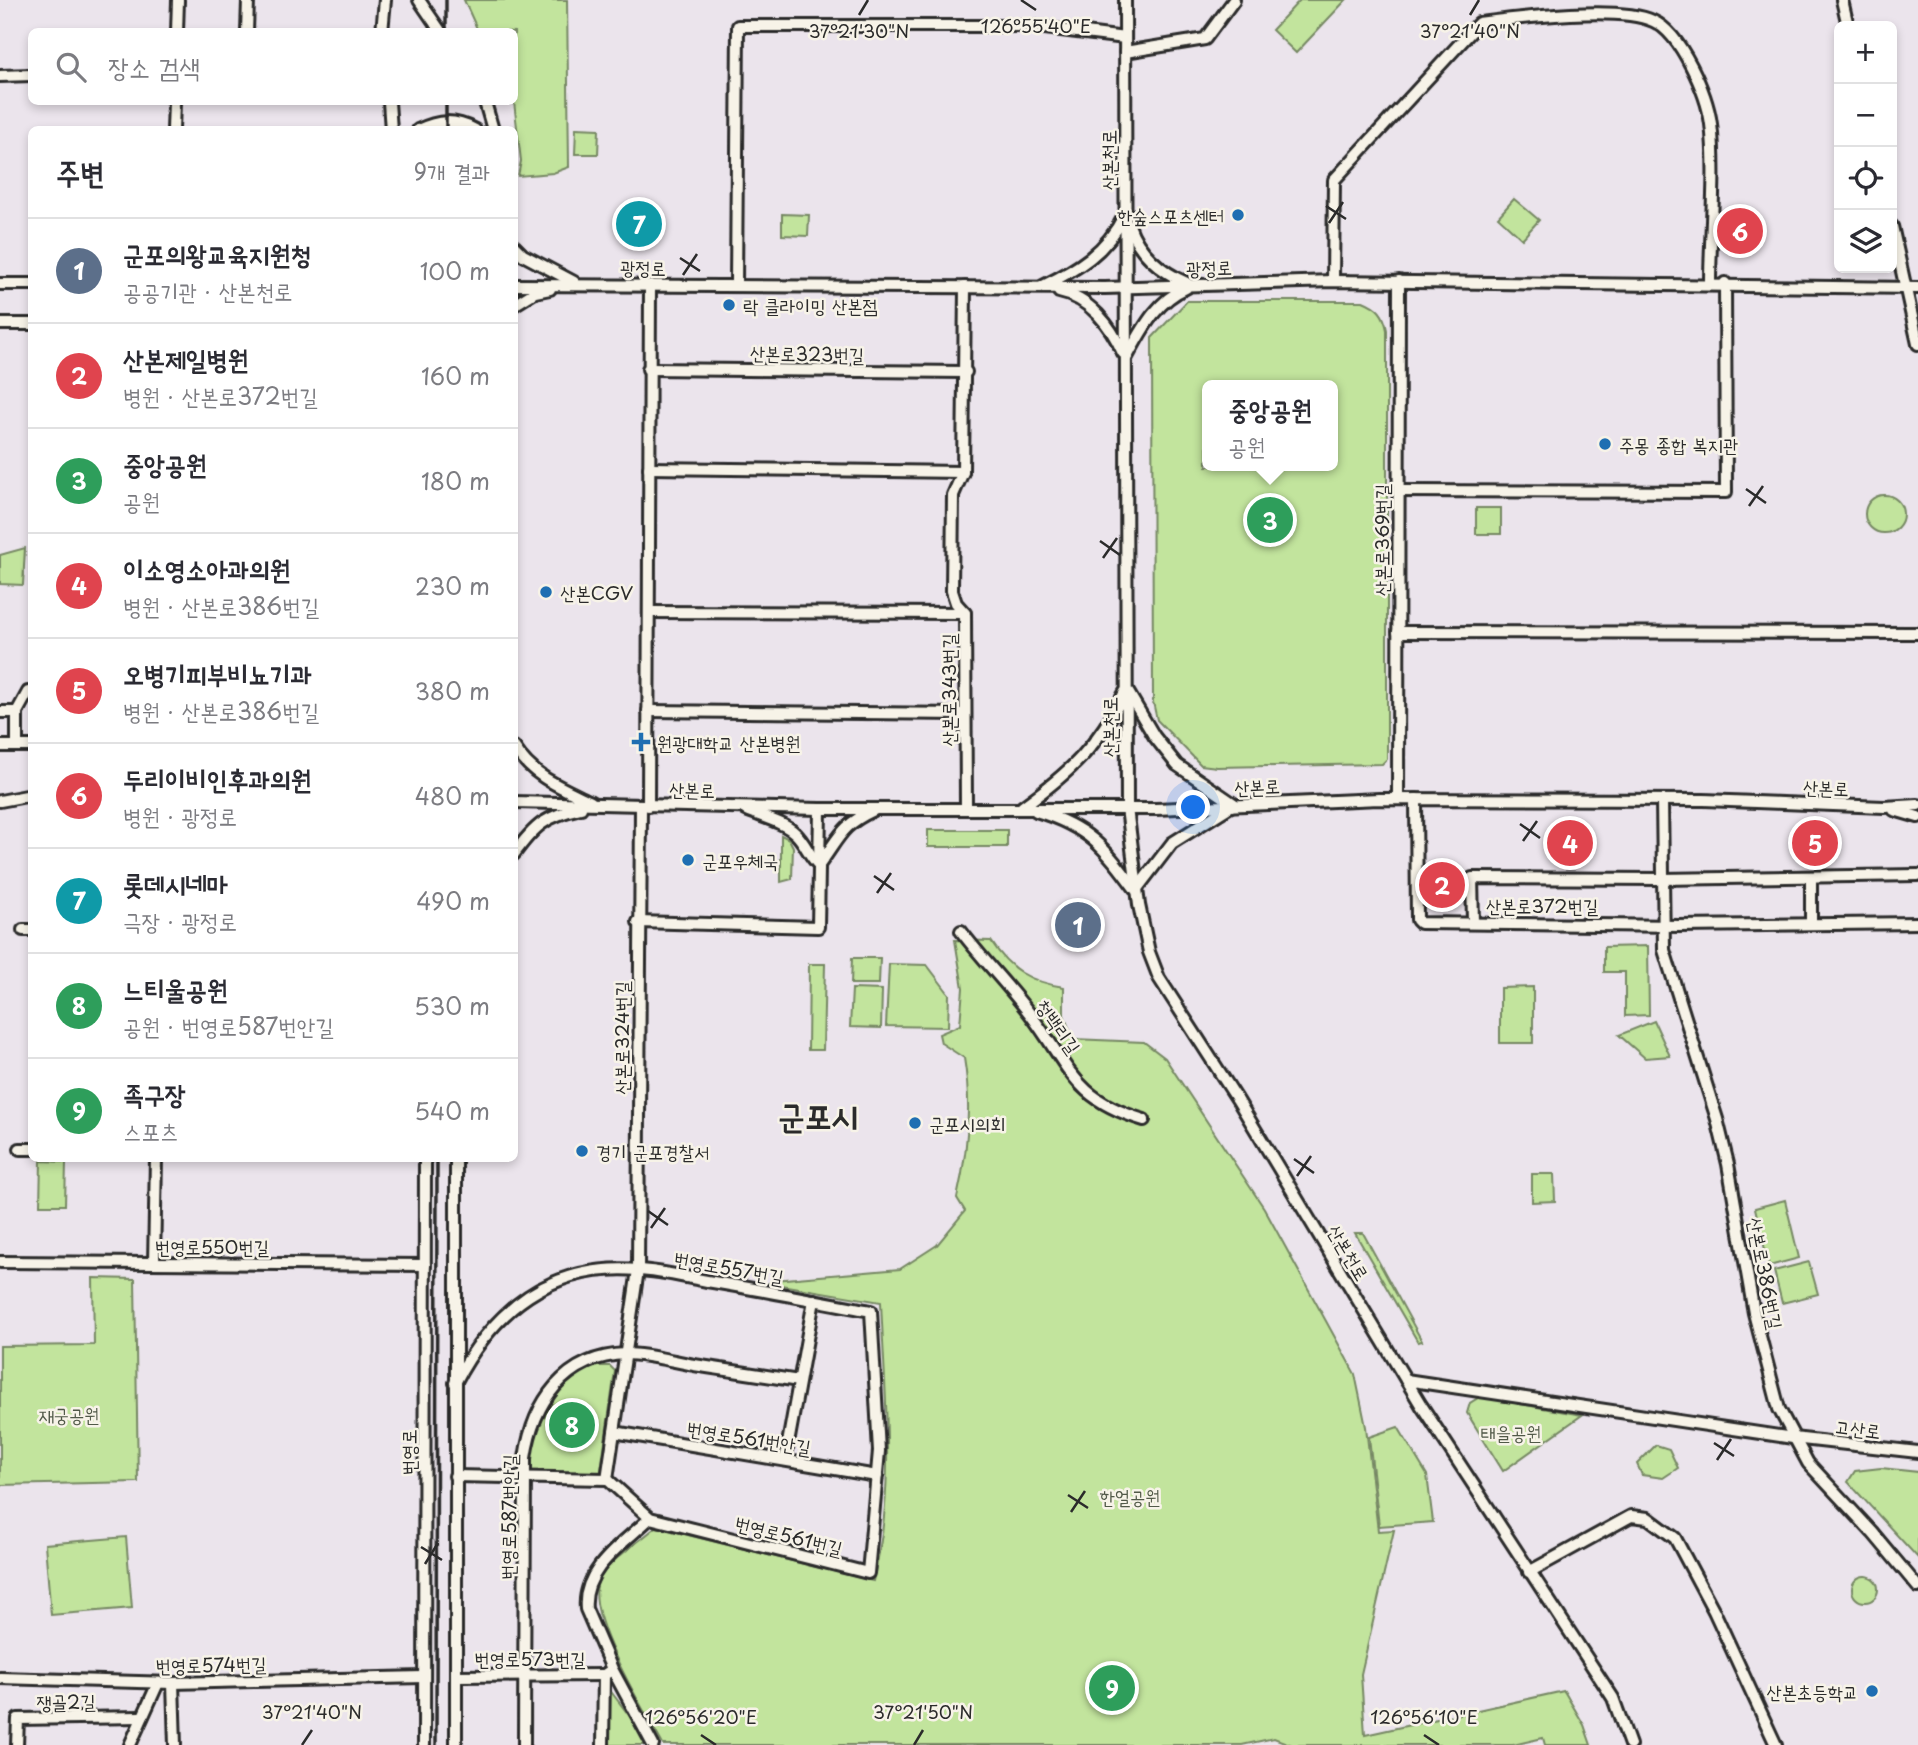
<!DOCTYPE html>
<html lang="ko">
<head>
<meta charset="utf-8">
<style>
  body { margin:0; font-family:"Playpen Sans","Poor Story",sans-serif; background:#f7f7f7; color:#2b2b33 }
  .controls { position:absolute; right:21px; top:21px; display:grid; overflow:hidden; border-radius:10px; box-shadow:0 4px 10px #0003 }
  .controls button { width:63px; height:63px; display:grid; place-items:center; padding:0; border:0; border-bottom:2px solid #e1e1e2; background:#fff; color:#2b2b33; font:35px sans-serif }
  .you { position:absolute; left:1194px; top:808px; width:24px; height:24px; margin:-18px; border:5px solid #fff; border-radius:50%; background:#1a73e8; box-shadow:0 0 0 10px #1a73e833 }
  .badge { display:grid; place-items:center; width:46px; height:46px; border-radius:50%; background:#b45309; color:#fff; font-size:23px; font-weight:700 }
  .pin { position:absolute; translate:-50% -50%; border:4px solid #fff; box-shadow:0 2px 7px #0006 }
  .popup { position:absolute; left:1202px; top:380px; width:136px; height:91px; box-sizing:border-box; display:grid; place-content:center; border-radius:10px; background:#fff; filter:drop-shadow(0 2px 5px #0005); font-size:23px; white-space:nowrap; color:#7c7c81 }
  .popup b { font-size:26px; color:#2b2b33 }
  .popup::after { content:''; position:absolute; left:50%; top:100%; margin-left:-14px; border:14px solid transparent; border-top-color:#fff }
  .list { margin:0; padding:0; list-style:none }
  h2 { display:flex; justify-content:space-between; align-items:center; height:91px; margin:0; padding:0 28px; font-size:30px }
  h2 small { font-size:23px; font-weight:400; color:#7c7c81 }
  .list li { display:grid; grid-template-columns:46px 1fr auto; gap:21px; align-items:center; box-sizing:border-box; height:105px; padding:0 28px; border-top:2px solid #e1e1e2 }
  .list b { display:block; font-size:26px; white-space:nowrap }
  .list p { margin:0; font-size:23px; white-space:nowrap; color:#7c7c81 }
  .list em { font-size:23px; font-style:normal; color:#7c7c81 }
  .icon { flex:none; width:38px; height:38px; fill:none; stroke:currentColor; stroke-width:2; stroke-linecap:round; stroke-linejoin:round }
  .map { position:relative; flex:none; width:1918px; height:1745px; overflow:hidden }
  .search { position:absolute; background:#fff; box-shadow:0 4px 10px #0003; left:28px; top:28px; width:490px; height:77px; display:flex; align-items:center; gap:18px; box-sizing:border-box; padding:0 24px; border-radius:10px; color:#7c7c81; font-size:26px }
  .panel { position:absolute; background:#fff; box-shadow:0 4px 10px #0003; left:28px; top:126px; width:490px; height:1036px; border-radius:10px }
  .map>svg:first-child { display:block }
  .green { fill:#c2e49d; stroke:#768864; stroke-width:2; fill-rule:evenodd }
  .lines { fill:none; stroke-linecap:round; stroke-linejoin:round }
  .minor-casing { stroke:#2b2b2b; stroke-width:16 }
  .minor { stroke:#f7f3e8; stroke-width:10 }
  .rail { stroke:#2b2b2b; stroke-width:3.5 }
  .ticks { fill:none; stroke:#2b2b2b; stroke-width:2.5 }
  .poi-dot { fill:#1f6fb2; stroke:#f7f3e8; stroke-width:2.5 }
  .labels { text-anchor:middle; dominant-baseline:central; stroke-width:5; stroke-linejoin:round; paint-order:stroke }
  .street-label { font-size:19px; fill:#2b2b2b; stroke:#f7f3e8 }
  .poi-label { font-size:19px; fill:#2b2b2b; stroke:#f7f3e8; text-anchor:start }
  .park-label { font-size:19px; fill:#515948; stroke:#f7f3e8 }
  .town-label { font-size:33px; font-weight:bold; fill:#2b2b2b; stroke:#f7f3e8 }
  .ticks-label { font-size:18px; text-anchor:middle; fill:#2b2b2b; stroke:#f7f3e8; stroke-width:5; stroke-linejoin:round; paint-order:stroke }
</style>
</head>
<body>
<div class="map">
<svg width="1918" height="1745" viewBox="0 0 1918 1745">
  <rect width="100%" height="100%" fill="#ebe4ec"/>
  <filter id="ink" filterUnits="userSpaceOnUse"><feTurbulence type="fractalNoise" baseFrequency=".0143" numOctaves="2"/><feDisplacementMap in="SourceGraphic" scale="14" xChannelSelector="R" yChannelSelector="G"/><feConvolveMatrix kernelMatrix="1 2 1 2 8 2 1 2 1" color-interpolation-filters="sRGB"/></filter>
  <g filter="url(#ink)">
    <g class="green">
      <path d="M464 0H567L569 167 553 173 518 176 521 161 514 102V32L478 31Z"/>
      <path d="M1300 0H1346L1296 53 1272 30Z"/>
      <path d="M576 128 599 129 598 154H575Z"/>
      <path d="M1514 199 1539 220 1522 239 1498 217Z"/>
      <path d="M782 214 809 215 808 236 782 235Z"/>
      <path d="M1187 301H1363C1378 307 1384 314 1387 330V759L1382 764 1217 767 1201 765 1157 720 1153 702 1152 338ZM1207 385H1333V466H1207Z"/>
      <circle cx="1884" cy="514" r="19"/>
      <rect x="1476" y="508" width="25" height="26"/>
      <path d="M25 548 23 585 0 584V555Z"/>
      <rect x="928" y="830" width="79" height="17"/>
      <path d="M781 835 789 839 793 847 792 879 781 882Z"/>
      <path d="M955 940 991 941C1010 970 1030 982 1064 987V1015L1073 1039 1144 1042 1165 1058 1264 1208 1355 1374 1366 1427 1378 1531 1394 1530 1361 1674 1365 1735 1564 1691 1584 1725 1591 1745H1545L1543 1738 1513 1745H1292L1274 1738 1242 1745H663C646 1713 580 1609 600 1578 612 1558 639 1542 656 1527L873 1581C896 1489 885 1396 881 1302L769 1283 774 1280 900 1269 937 1245 965 1211 957 1198C968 1151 972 1105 964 1058L941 1043 939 1034 960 1025 963 988Z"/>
      <path d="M1648 946 1649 1015 1625 1016V972H1604V947Z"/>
      <path d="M852 958H880L879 984H851Z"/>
      <path d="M809 964H825L823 1050H808Z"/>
      <path d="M889 964 927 965 949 994 948 1027 886 1026Z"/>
      <path d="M1533 987V1043H1500V988Z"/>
      <path d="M852 989 882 990 881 1028 850 1027Z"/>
      <path d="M1654 1021 1670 1056 1645 1058 1619 1035Z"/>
      <path d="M41 1161 66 1162 65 1205H40Z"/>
      <path d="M1532 1174H1554L1555 1201 1532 1202Z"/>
      <path d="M1785 1200 1799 1258 1769 1266 1755 1208Z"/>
      <path d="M1355 1233H1363L1422 1341 1418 1342Z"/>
      <path d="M1809 1262 1818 1294 1782 1303 1774 1271Z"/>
      <path d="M93 1278 135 1279 138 1482 0 1485V1346L94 1345Z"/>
      <path d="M595 1366H610L615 1371 600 1477 532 1474C530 1421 547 1390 595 1366Z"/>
      <path d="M1478 1398H1487L1582 1415 1503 1471 1467 1413 1470 1403Z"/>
      <path d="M1398 1427 1427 1475 1433 1522 1379 1526 1369 1437Z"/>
      <path d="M1656 1445 1669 1449 1678 1468 1663 1478 1642 1475 1637 1464Z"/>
      <path d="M1881 1468 1918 1472V1558L1848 1482 1855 1471Z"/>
      <path d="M126 1537 132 1608 51 1615 45 1544Z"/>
      <circle cx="1865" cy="1589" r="13"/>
      <path d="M609 1689 631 1718 646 1745H608Z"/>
    </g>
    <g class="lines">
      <defs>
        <g id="minor">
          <path d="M419 0 441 32"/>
          <path d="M1125 0 1127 808 1139 905 1149 952 1159 978 1237 1099 1421 1405 1613 1698 1630 1745"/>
          <path d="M1842 0 1848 26"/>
          <path d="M177 32 178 0"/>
          <path d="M247 32 248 0"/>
          <path d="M382 32 385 0"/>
          <path d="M1125 52 1205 39 1234 0"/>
          <path d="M0 76 32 75"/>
          <path d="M389 102 391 130"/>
          <path d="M485 102 493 130"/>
          <path d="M173 130 174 102"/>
          <path d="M418 130C438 120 455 119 475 130"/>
          <path d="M1129 225C1138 252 1161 272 1187 283"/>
          <path d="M1892 226 1918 344"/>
          <path d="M514 246 523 255 574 282"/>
          <path d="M1333 281 1334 180 1479 23C1519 18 1618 5 1653 21 1681 33 1707 94 1711 124 1717 172 1710 234 1710 283"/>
          <path d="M0 284H32"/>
          <path d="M514 285 1105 288 1333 281 1918 288"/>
          <path d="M736 285 738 26H1029L1125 38"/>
          <path d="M1043 286C1078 269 1106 252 1124 216"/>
          <path d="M965 287 963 472 953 495 952 591 956 603 965 613 966 807"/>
          <path d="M1059 292C1090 298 1111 326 1123 353"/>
          <path d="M514 305 535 292 550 289"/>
          <path d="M0 324H32"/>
          <path d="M1127 357C1142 330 1156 301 1186 288"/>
          <path d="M648 369 966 372"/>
          <path d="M649 468 963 472"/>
          <path d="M1399 491 1726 492 1725 283"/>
          <path d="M649 612 965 613"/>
          <path d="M1398 632 1918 633"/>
          <path d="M648 711 965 714"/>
          <path d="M0 712H17V746"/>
          <path d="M17 712 28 692H32"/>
          <path d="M0 746H32"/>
          <path d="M514 747C533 777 560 787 591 802"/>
          <path d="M1398 799 1399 281"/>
          <path d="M1416 799 1417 920 1420 923 1679 926 1918 923"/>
          <path d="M1662 800 1664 950 1717 1119 1728 1164 1754 1313 1779 1409 1808 1463 1873 1533 1918 1587"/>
          <path d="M0 801 32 795"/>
          <path d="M514 802 820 809H1156L1379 799 1704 800 1884 807 1918 805"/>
          <path d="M648 806 650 285"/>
          <path d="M1022 807C1072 771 1097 747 1125 692"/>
          <path d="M746 810C762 817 784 822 796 834 806 844 809 856 819 865 840 837 840 826 874 810"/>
          <path d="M1894 810 1918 817"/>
          <path d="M1036 811C1089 827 1104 847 1136 890L1172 843 1234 804 1177 765 1154 736 1128 692"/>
          <path d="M514 854C535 825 546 816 581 808"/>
          <path d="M1811 877V924"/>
          <path d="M638 922 818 927 820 809"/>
          <path d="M1473 922 1472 878 1661 879 1918 875"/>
          <path d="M23 930H32"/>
          <path d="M961 931C983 960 1008 985 1030 1014 1071 1068 1072 1098 1144 1120"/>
          <path d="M20 1149H32"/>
          <path d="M456 1158V1745"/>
          <path d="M0 1262 425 1265"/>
          <path d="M154 1263 156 1158"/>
          <path d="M1406 1380 1793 1438 1918 1452"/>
          <path d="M455 1383C494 1309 551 1263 638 1270 663 1271 688 1278 713 1282 766 1291 818 1301 871 1311L879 1451 868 1573 650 1518 607 1479 455 1476"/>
          <path d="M614 1432 877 1476"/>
          <path d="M785 1460 814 1300"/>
          <path d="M607 1479 638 1270 641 806"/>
          <path d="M650 1518C624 1543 582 1569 586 1609L612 1669 653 1745"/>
          <path d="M1529 1572 1631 1516 1648 1518 1675 1538 1714 1611 1776 1745"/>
          <path d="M456 1676 604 1675"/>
          <path d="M0 1678 173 1683 423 1677"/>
          <path d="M173 1683 175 1745"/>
          <path d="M17 1745 18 1719 140 1717"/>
          <path d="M130 1745 158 1683"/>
          <path d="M424 1745 425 1158"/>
          <path d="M524 1745 525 1458C533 1403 564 1356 626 1354 647 1354 672 1361 694 1365 729 1370 764 1376 799 1381"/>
          <path d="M603 1745 604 1675 610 1671"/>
        </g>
      </defs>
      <use href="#minor" class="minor-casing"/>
      <use href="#minor" class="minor"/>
      <g class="rail">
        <path d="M446 0V32"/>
        <path d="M446 102V130"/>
        <path d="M436 1745 437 1158"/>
      </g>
    </g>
  </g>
  <path class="ticks" d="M1021 0 1036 10M859 15 868 0M1470 15 1479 0M1326 206 1346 219M1329 223 1343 202M680 258 700 271M683 275 697 254M1746 489 1766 503M1749 506 1763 486M1100 541 1120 555M1103 558 1117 538M1520 824 1540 838M1523 841 1537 821M874 876 894 890M877 893 891 873M1294 1159 1314 1173M1297 1176 1311 1156M648 1211 668 1225M651 1228 665 1208M1714 1443 1734 1456M1717 1460 1731 1439M1068 1495 1088 1508M1071 1512 1085 1491M421 1547 442 1560M425 1564 438 1543M701 1735 716 1745M1424 1735 1439 1745M302 1745 312 1730M914 1745 923 1730"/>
  <g class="poi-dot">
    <circle cx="1238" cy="215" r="7"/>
    <circle cx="729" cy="305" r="7"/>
    <circle cx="1605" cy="444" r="7"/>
    <circle cx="546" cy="592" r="7"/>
    <path d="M637.5 731.5h7v7h7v7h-7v7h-7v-7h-7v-7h7z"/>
    <circle cx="688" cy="860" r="7"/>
    <circle cx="915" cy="1123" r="7"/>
    <circle cx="582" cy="1151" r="7"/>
    <circle cx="1872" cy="1691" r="7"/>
  </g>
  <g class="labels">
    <g class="street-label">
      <text transform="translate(1108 160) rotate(-90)">산본천로</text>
      <text transform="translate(643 267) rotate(1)">광정로</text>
      <text transform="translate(1209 267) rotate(-2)">광정로</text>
      <text transform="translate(807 353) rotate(1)">산본로323번길</text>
      <text transform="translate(1381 540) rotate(-90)">산본로369번길</text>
      <text transform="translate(948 690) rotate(-90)">산본로343번길</text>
      <text transform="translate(1109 727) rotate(-90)">산본천로</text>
      <text transform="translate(1257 786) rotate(-3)">산본로</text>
      <text transform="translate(1826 787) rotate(2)">산본로</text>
      <text transform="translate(692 789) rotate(1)">산본로</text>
      <text x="1542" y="905">산본로372번길</text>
      <text transform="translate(1059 1026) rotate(55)">청백리길</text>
      <text transform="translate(621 1038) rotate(-90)">산본로324번길</text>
      <text x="212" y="1246">번영로550번길</text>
      <text transform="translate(1349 1252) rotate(59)">산본천로</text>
      <text transform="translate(729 1267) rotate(10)">번영로557번길</text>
      <text transform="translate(1766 1273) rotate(79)">산본로386번길</text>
      <text transform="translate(1858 1428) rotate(7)">고산로</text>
      <text transform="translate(749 1437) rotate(9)">번영로561번안길</text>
      <text transform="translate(408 1452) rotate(-90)">번영로</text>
      <text transform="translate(508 1517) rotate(-89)">번영로587번안길</text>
      <text transform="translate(789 1535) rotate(14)">번영로561번길</text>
      <text x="530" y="1658">번영로573번길</text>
      <text transform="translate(211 1664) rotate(-1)">번영로574번길</text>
      <text transform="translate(66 1701) rotate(-1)">쟁골2길</text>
    </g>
    <g class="poi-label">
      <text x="1224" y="215" text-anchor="end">한숲스포츠센터</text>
      <text x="743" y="305">락 클라이밍 산본점</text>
      <text x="1619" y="444">주몽 종합 복지관</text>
      <text x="560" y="592">산본CGV</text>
      <text x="657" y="742">원광대학교 산본병원</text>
      <text x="702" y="860">군포우체국</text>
      <text x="929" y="1123">군포시의회</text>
      <text x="596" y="1151">경기 군포경찰서</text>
      <text x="1858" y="1691" text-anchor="end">산본초등학교</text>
    </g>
    <g class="park-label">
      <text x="69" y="1414">재궁공원</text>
      <text x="1511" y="1432">태을공원</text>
      <text x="1130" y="1496">한얼공원</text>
    </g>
    <g class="town-label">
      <text x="818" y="1114">군포시</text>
    </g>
  </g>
  <g class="ticks-label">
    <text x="1036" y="33">126°55'40"E</text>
    <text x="859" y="38">37°21'30"N</text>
    <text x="1470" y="38">37°21'40"N</text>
    <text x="312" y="1719">37°21'40"N</text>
    <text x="923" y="1719">37°21'50"N</text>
    <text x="701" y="1724">126°56'20"E</text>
    <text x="1424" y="1724">126°56'10"E</text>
  </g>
</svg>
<div class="controls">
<button>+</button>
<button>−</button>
<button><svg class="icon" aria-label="locate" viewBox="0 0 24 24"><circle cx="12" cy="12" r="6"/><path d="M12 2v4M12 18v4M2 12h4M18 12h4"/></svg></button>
<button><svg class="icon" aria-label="layers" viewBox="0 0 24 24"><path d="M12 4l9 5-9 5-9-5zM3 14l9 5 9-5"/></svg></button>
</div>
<div class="you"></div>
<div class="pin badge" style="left:1078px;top:925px;background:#5c6f8a">1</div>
<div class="pin badge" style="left:1442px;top:885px;background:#e0444e">2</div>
<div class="pin badge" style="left:1270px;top:520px;background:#2e9e5b">3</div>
<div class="popup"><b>중앙공원</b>공원</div>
<div class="pin badge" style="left:1570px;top:843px;background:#e0444e">4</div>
<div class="pin badge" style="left:1815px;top:843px;background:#e0444e">5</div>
<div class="pin badge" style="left:1740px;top:231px;background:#e0444e">6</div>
<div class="pin badge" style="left:639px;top:224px;background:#0f9aa8">7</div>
<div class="pin badge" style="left:572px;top:1425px;background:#2e9e5b">8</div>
<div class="pin badge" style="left:1112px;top:1688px;background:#2e9e5b">9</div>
<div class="search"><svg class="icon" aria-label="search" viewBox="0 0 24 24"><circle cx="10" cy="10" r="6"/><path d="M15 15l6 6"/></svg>장소 검색</div>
<section class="panel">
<h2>주변<small>9개 결과</small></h2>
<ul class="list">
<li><span class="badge" style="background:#5c6f8a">1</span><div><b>군포의왕교육지원청</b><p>공공기관 · 산본천로</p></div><em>100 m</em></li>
<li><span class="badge" style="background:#e0444e">2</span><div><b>산본제일병원</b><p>병원 · 산본로372번길</p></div><em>160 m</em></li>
<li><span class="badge" style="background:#2e9e5b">3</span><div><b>중앙공원</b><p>공원</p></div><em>180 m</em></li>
<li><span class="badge" style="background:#e0444e">4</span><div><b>이소영소아과의원</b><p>병원 · 산본로386번길</p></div><em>230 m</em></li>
<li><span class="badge" style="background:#e0444e">5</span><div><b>오병기피부비뇨기과</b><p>병원 · 산본로386번길</p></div><em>380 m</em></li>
<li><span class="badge" style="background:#e0444e">6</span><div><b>두리이비인후과의원</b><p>병원 · 광정로</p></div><em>480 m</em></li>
<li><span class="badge" style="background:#0f9aa8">7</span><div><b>롯데시네마</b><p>극장 · 광정로</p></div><em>490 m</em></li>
<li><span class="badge" style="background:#2e9e5b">8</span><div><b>느티울공원</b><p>공원 · 번영로587번안길</p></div><em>530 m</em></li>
<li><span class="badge" style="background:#2e9e5b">9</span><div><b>족구장</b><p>스포츠</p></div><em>540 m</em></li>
</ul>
</section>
</div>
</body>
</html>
